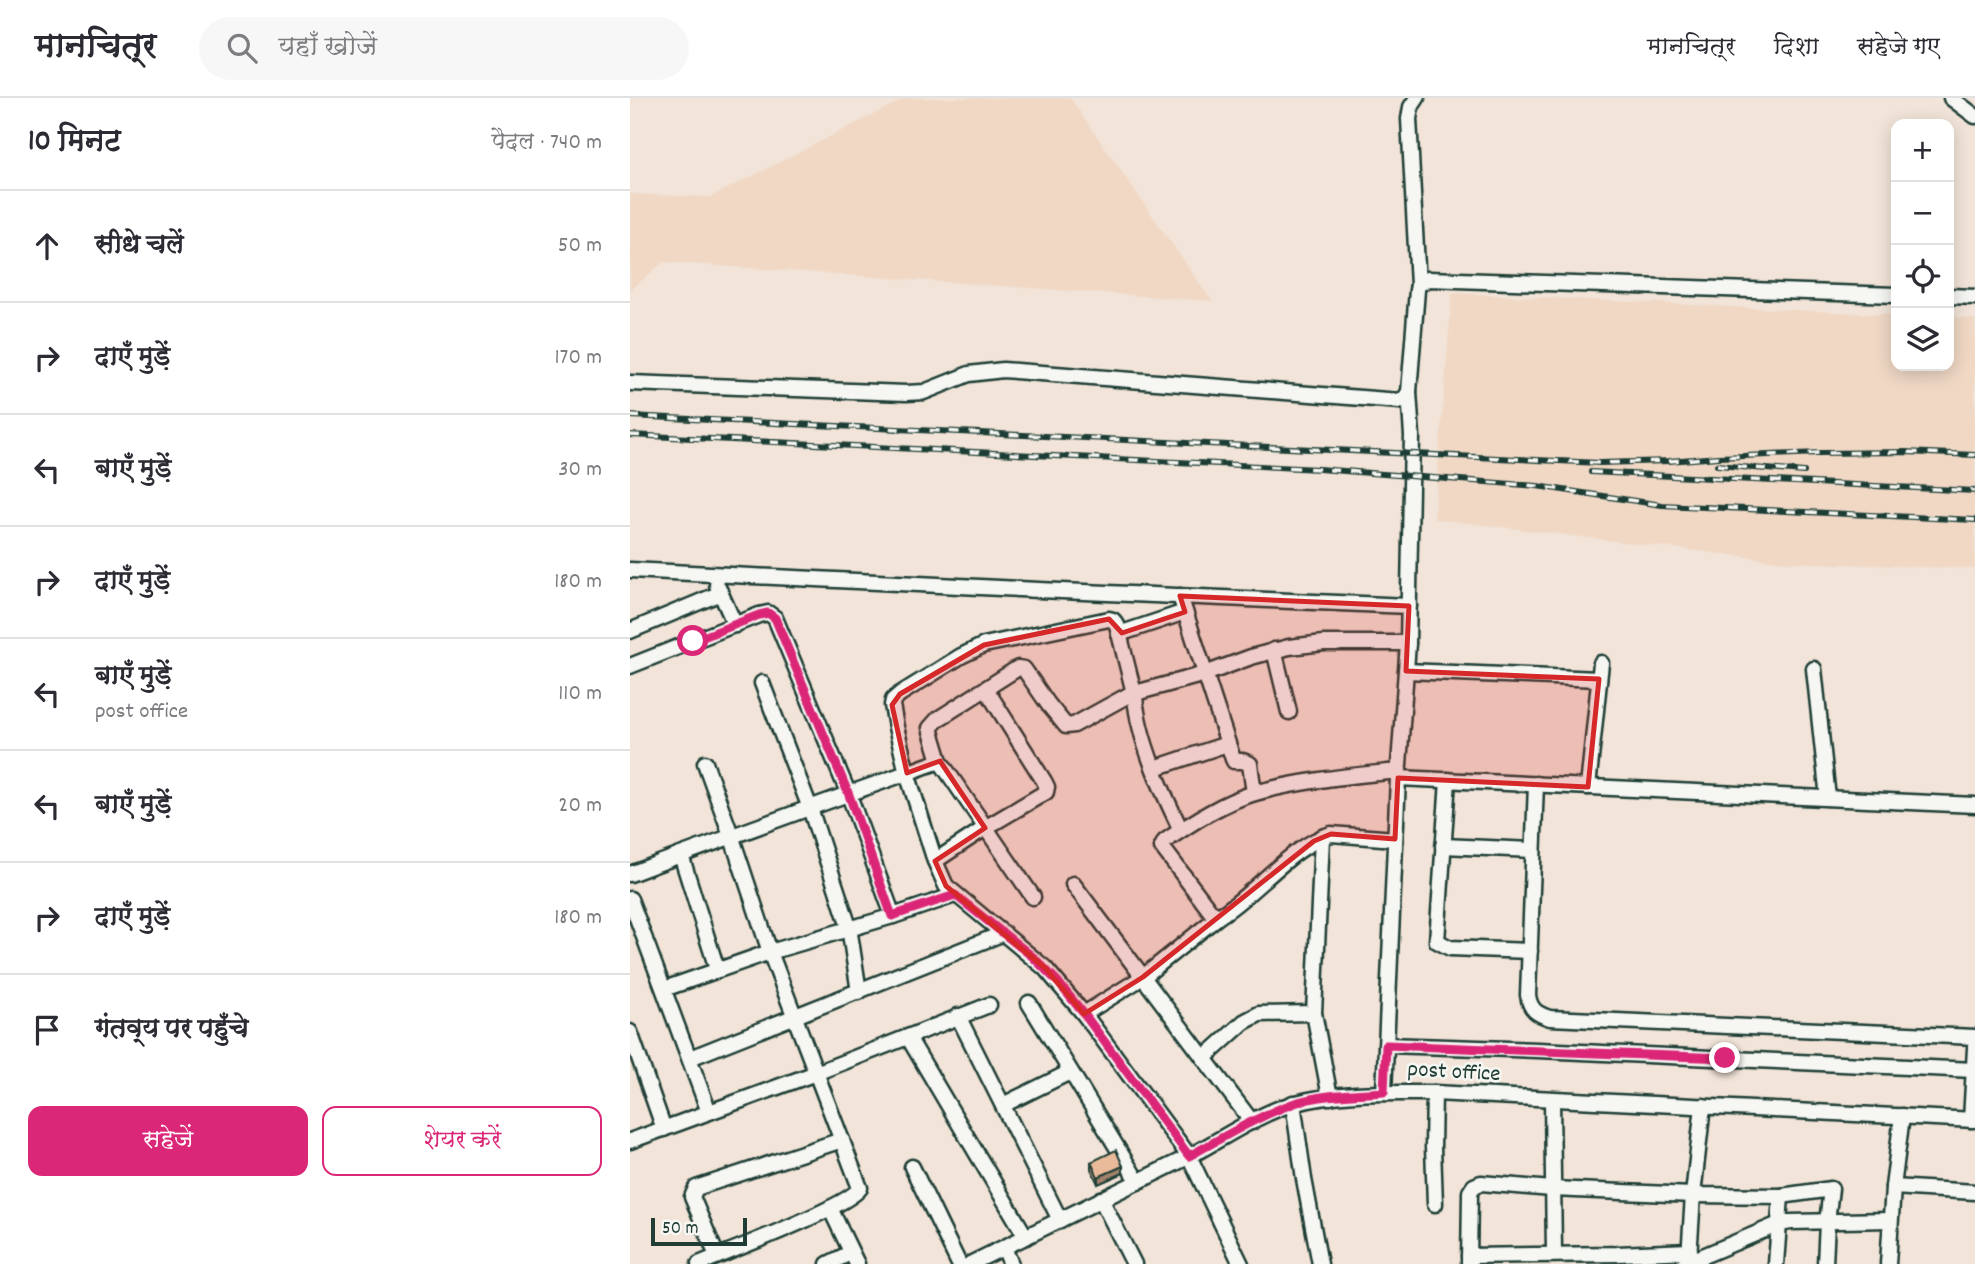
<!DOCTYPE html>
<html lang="hi">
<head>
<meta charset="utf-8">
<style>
  body { margin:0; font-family:Dekko,"Playpen Sans Deva",sans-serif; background:#f7f7f7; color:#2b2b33 }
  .controls { position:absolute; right:21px; top:21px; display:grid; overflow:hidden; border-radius:14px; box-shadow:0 4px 18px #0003 }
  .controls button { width:63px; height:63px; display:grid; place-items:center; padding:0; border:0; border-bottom:2px solid #e1e1e2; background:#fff; color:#2b2b33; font:35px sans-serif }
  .scale { position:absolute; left:21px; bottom:18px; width:96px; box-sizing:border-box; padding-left:7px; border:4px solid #1f3d34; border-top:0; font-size:19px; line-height:24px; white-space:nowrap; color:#1f3d34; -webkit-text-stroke:5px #f6f6f2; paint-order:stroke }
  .stop { position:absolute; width:21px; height:21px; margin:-16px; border:5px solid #db2777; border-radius:50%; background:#fff }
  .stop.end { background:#db2777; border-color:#fff; box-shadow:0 2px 7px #0008 }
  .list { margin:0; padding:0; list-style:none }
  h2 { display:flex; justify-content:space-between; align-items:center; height:91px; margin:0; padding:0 28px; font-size:30px }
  h2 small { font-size:23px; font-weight:400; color:#7c7c81 }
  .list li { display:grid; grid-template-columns:46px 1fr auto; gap:21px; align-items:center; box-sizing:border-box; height:112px; padding:0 28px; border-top:2px solid #e1e1e2 }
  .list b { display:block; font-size:26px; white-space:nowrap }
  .list p { margin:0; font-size:23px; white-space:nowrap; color:#7c7c81 }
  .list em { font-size:23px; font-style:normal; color:#7c7c81 }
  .actions { display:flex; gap:14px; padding:21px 28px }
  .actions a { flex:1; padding:16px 0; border:2px solid #db2777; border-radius:14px; text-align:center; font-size:24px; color:#db2777 }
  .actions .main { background:#db2777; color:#fff }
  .icon { flex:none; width:38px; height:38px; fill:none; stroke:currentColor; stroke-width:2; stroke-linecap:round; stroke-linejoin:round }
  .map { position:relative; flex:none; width:1345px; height:1166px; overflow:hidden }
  header { display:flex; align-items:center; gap:42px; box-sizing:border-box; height:98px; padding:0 35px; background:#fff; border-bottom:2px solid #e1e1e2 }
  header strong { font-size:33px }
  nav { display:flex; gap:38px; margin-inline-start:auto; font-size:24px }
  .search { width:490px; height:63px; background:#f7f7f7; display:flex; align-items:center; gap:18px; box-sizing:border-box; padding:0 24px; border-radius:38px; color:#7c7c81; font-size:26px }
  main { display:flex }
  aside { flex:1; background:#fff }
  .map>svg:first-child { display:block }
  .built { fill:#f0d8c5 }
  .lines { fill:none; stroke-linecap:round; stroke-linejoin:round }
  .minor-casing { stroke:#1f3d34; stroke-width:19 }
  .minor { stroke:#f6f6f2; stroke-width:14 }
  .rail-casing { stroke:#1f3d34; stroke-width:6 }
  .rail { stroke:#f6f6f2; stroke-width:3.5; stroke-dasharray:10; stroke-linecap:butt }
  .wall { fill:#c9a184; stroke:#1f3d34; stroke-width:2 }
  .shaded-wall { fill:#a4836c; stroke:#1f3d34; stroke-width:2 }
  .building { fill:#eabb9a; stroke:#1f3d34; stroke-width:2 }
  .route { stroke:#db2777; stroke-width:9 }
  .marked { fill:#d62828; fill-opacity:0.2; stroke:#d62828; stroke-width:5; stroke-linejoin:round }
  .labels { text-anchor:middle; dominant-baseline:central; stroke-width:5; stroke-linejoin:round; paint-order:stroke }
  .street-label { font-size:23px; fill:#1f3d34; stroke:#f6f6f2 }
</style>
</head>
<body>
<header>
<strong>मानचित्र</strong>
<div class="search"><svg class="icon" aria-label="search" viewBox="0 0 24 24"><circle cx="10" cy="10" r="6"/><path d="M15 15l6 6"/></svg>यहाँ खोजें</div>
<nav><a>मानचित्र</a><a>दिशा</a><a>सहेजे गए</a></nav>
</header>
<main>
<aside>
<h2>10 मिनट<small>पैदल · 740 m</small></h2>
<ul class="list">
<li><svg class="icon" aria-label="ahead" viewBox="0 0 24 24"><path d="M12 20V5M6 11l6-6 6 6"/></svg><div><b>सीधे चलें</b></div><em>50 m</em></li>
<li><svg class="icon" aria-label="right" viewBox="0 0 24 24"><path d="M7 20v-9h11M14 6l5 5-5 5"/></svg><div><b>दाएँ मुड़ें</b></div><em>170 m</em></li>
<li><svg class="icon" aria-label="left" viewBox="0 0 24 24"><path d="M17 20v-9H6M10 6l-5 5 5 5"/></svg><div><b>बाएँ मुड़ें</b></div><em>30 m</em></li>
<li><svg class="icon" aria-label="right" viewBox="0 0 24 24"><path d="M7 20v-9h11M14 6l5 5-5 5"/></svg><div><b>दाएँ मुड़ें</b></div><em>180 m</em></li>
<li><svg class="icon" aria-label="left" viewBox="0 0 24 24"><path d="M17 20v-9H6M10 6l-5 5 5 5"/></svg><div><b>बाएँ मुड़ें</b><p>post office</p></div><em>110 m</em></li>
<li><svg class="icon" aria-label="left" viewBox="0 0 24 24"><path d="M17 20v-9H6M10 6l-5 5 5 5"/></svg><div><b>बाएँ मुड़ें</b></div><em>20 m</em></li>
<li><svg class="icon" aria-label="right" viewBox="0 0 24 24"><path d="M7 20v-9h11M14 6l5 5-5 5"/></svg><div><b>दाएँ मुड़ें</b></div><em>180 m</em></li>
<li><svg class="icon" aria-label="arrive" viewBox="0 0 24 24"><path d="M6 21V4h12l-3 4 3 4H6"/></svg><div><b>गंतव्य पर पहुँचे</b></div></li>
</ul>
<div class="actions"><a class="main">सहेजें</a><a>शेयर करें</a></div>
</aside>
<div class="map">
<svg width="1345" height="1166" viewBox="0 0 1345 1166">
  <rect width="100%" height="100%" fill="#f2e4d8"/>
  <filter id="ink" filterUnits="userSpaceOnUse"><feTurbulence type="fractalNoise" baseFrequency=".0143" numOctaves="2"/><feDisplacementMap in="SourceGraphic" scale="14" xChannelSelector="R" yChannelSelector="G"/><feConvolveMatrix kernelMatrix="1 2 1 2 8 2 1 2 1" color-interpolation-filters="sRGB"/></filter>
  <g filter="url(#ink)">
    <g class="built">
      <path d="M276 0H440L582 203 34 164 0 192V96L81 99Z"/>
      <path d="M822 195 1266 217V268H1319V219L1345 221V471L1159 464 804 421Z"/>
    </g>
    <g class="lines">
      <defs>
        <g id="minor">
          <path d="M787 0 781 9 779 21 788 187"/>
          <path d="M1321 0 1345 18"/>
          <path d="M1319 198 1345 199"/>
          <path d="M0 285 276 295 294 294 339 276 373 272 770 303 775 300 779 294 787 192 788 187 798 181 1266 197"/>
          <path d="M0 472C260 486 519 497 779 508"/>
          <path d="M87 487 105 527"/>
          <path d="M550 498 603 661 604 663H613L620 666 624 695"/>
          <path d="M0 533 91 495"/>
          <path d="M489 536 555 514"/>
          <path d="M644 552 659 614"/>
          <path d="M0 568 129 517 138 515 145 520 219 697 263 818"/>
          <path d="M1184 571 1198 700"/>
          <path d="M776 573 969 581"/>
          <path d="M132 585 180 710 219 829 229 894"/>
          <path d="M505 599 487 527 483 522 479 521 354 547 331 558 270 596 263 602 262 607 266 629 277 675 305 763 316 788 415 870 454 916 559 1058 611 1166"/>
          <path d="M525 670 597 646"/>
          <path d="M768 680 1345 707"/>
          <path d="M818 682 807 843 820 850 900 853"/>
          <path d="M906 686 898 897C900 912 907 916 920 920L1345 939"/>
          <path d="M958 689 971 565"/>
          <path d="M551 732C532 693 509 643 505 599L509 594 575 576 621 559 659 549 694 545H778"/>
          <path d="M692 739 684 915 700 999"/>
          <path d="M765 741 701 736C661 748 625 796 589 818L581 814 532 749 535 743C563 724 593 704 625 695 672 682 721 678 769 673"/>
          <path d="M813 748 903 752"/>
          <path d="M51 757 87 871"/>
          <path d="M305 763 355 730 416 694 417 689 414 683 356 591"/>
          <path d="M0 776C103 737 207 700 310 663"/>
          <path d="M443 786 622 1024"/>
          <path d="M403 799 310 663 300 630 308 621 388 570 394 571 418 606 436 628 444 627 504 594"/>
          <path d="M0 801 79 1014"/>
          <path d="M34 891 140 854 263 818 325 797"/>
          <path d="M399 905 508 1084"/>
          <path d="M454 916 513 879 589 818"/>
          <path d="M328 918 430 1122"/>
          <path d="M0 934 34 1031"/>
          <path d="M278 939 396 1139"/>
          <path d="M756 947 908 952 1344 972"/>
          <path d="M60 960 374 835"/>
          <path d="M574 960 614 924 629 916 684 915"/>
          <path d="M754 994 768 680 778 545 782 338 779 294"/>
          <path d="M804 995 803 1049 805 1106"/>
          <path d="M922 1002 924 1156"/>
          <path d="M663 1005 674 1081 690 1166"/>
          <path d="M373 1007 440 974"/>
          <path d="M1341 1022 1345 950"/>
          <path d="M0 1043 186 975 359 907"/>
          <path d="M282 1069 329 1166"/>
          <path d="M1263 1089 1345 1094"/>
          <path d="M471 1101 504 1166"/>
          <path d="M200 1110 227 1166"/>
          <path d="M374 1150 381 1166"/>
          <path d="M87 1158 62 1099 66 1090 212 1042"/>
          <path d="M839 1158 987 1156 1060 1153"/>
          <path d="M1059 1160 1063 1097 1073 1008"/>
          <path d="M69 1166C97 1154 218 1109 230 1090L140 854 101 737 75 665"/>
          <path d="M198 1166 220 1155"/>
          <path d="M340 1166C412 1131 484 1096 556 1060 589 1043 630 1014 666 1005 711 993 758 995 804 995L1345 1022"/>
          <path d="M839 1166 840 1094 844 1088 851 1085 922 1091 1063 1097 1151 1098 1201 1091 1197 1124 1195 1166"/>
          <path d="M1054 1166 1149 1126 1161 1124 1260 1122"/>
          <path d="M1146 1166 1151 1098"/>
          <path d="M1258 1166 1263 1089 1272 1018"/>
        </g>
      </defs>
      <use href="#minor" class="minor-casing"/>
      <use href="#minor" class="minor"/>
      <defs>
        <g id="rail">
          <path d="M0 318 970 365 1039 363 1088 359 1191 355 1275 354 1345 357"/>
          <path d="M0 337 689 371 907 388 1032 407 1345 422"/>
          <path d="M1087 367 1174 374"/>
          <path d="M961 374 1345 393"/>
        </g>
      </defs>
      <use href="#rail" class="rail-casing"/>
      <use href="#rail" class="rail"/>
    </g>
    <path class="wall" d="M461 1064 493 1075 468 1086 461 1071Z"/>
    <path class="shaded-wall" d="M493 1068V1075L468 1086V1079Z"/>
    <path class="building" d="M486 1052 493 1068 468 1079 461 1064Z"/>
  </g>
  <g class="lines" filter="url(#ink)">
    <path class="route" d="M63 543 129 517 138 515 145 520 219 697 262 818 325 797 403 859 427 883 454 916 559 1058C592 1040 626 1019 662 1006 690 996 724 996 754 994L756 947 1095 960"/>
  </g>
  <path class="marked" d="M550 498 779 508 776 573 969 581 958 689 768 680 765 741 701 736 684 743 513 879 454 916 415 870 316 788 305 763 355 730 310 663 277 675 262 607 270 596 354 547 479 521 492 535 555 514Z"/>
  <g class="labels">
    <g class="street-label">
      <text transform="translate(824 975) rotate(3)">post office</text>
    </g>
  </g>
</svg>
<div class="controls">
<button>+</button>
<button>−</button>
<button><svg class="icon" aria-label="locate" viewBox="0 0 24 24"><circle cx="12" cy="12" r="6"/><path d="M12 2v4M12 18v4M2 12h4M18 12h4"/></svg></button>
<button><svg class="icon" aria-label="layers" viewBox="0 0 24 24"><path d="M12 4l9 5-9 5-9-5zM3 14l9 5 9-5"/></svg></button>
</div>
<div class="scale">50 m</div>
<div class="stop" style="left:63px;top:543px"></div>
<div class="stop end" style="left:1095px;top:960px"></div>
</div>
</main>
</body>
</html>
